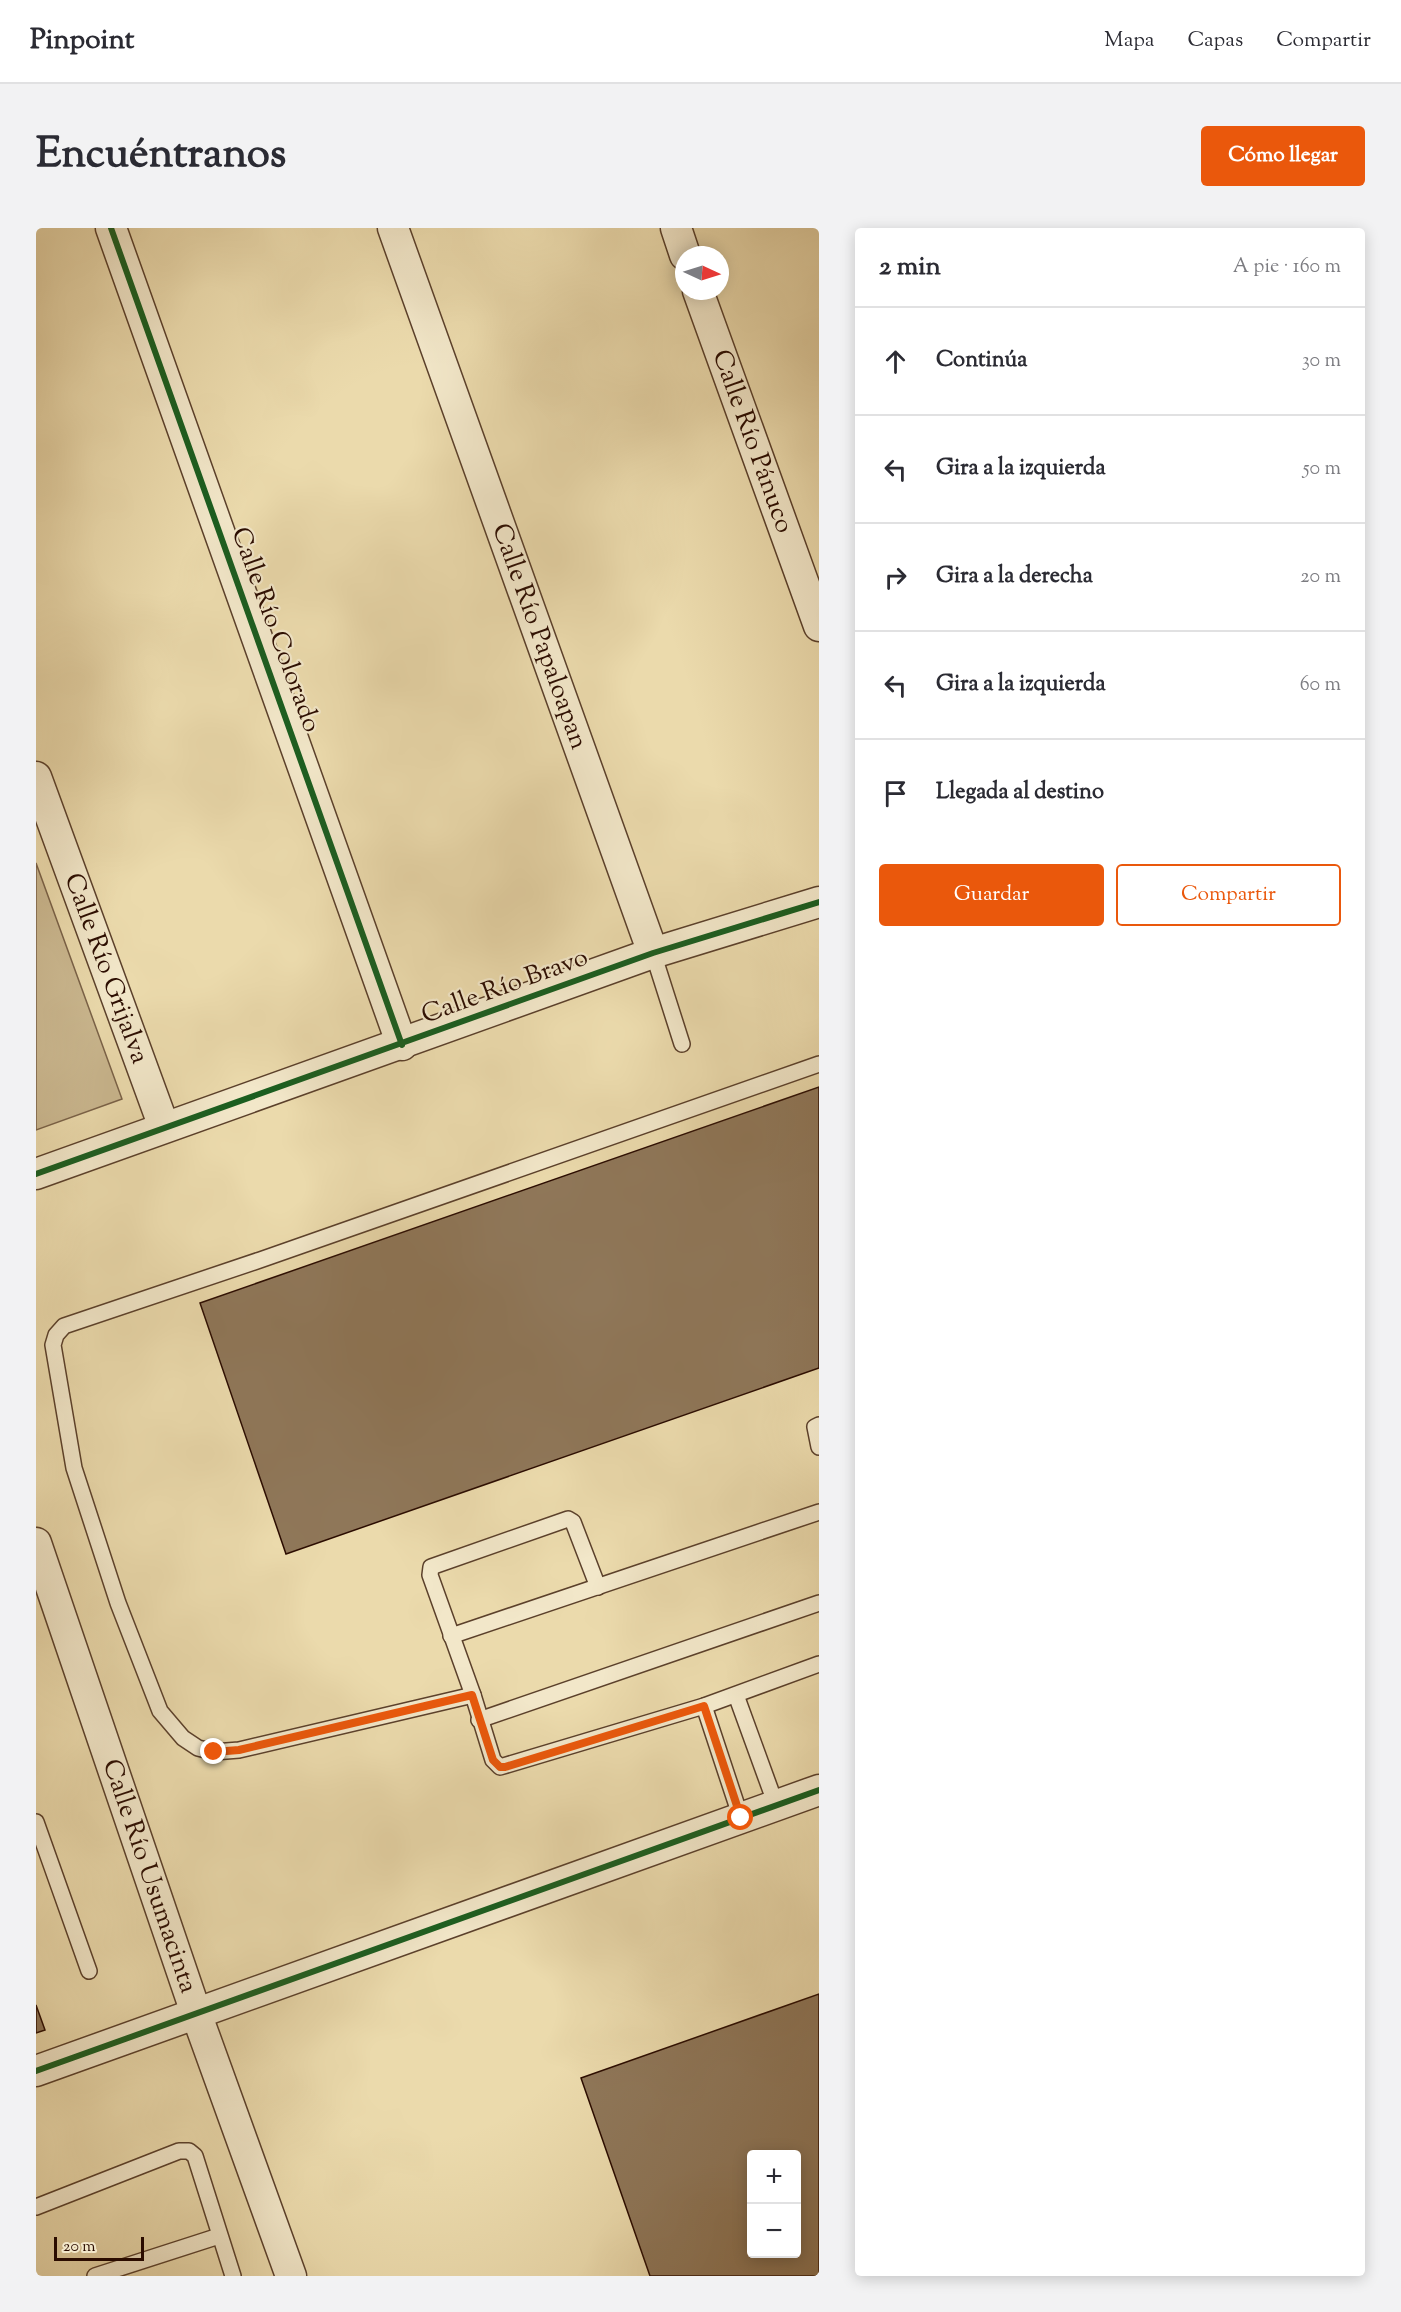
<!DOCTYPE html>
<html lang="es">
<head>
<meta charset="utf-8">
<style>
  body { margin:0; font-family:"Sorts Mill Goudy",serif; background:#f2f2f3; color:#2b2b33 }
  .controls { position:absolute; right:18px; bottom:18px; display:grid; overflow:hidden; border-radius:6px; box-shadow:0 3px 15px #0003 }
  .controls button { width:54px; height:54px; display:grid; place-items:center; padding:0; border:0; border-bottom:2px solid #e1e1e2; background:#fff; color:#2b2b33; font:30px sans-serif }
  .compass { position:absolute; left:639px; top:18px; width:54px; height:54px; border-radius:50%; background:#fff; box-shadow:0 3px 15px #0003; rotate:94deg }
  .scale { position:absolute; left:18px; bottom:15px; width:90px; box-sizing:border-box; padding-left:6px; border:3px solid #2b0c00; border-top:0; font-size:16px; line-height:21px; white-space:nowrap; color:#2b0c00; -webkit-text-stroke:4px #f2e7c9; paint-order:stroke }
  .stop { position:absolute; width:18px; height:18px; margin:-14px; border:4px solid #ea580c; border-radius:50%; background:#fff }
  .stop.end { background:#ea580c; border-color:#fff; box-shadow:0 2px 6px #0008 }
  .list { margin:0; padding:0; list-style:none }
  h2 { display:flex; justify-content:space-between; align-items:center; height:78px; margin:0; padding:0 24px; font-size:26px }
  h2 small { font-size:20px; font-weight:400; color:#7c7c81 }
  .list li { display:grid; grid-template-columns:39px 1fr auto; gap:18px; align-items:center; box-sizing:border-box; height:108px; padding:0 24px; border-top:2px solid #e1e1e2 }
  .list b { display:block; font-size:22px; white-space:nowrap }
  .list em { font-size:20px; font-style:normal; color:#7c7c81 }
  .actions { display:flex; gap:12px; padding:18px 24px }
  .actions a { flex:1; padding:14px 0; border:2px solid #ea580c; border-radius:6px; text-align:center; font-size:21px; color:#ea580c }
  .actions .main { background:#ea580c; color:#fff }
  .icon { flex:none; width:33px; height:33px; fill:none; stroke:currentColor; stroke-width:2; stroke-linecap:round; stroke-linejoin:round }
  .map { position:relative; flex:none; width:783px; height:2048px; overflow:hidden; border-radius:6px }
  header { display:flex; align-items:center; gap:36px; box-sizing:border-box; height:84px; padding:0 30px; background:#fff; border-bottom:2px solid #e1e1e2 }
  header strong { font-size:28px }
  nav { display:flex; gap:33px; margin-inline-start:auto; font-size:21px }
  .intro { display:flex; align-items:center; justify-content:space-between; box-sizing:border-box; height:144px; padding:0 36px }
  h1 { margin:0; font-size:42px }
  .button { padding:15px 27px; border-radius:6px; background:#ea580c; color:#fff; font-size:21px; font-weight:700 }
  main { display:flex; gap:36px; padding:0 36px }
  aside { flex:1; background:#fff; border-radius:6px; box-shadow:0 3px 15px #0003 }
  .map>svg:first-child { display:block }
  .green { fill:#cab78f; stroke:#7a6248; stroke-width:1.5 }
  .building { fill:#8f7759; stroke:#2b0c00; stroke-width:1.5; fill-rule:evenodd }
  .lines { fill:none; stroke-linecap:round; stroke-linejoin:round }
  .lane-casing { stroke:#5b402b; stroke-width:18 }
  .street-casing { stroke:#5b402b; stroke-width:33 }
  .lane { stroke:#f2e7c9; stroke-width:15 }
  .street { stroke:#f2e7c9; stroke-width:30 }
  .cycleway-casing { stroke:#f2e7c9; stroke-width:10 }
  .cycleway { stroke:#1b5e20; stroke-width:6 }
  .route { stroke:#ea580c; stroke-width:8 }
  .labels { text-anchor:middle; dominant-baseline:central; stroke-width:4.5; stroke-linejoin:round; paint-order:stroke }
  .street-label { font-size:26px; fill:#2b0c00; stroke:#f2e7c9 }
</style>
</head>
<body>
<header>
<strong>Pinpoint</strong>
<nav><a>Mapa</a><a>Capas</a><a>Compartir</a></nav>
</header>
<div class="intro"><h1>Encuéntranos</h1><a class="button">Cómo llegar</a></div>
<main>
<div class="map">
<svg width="783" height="2048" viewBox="0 0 783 2048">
  <rect width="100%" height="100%" fill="#ebdaac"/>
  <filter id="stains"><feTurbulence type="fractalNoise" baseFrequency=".00333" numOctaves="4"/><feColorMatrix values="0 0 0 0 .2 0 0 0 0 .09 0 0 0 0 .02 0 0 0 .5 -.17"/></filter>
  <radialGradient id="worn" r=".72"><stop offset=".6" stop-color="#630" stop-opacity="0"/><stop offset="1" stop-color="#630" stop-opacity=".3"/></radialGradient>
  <path class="green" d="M0 635 86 871 0 902Z"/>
  <g class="building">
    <path d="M783 859V1140L250 1326 164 1075Z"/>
    <path d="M783 1766V2048H614L545 1850ZM716 1926H760V2026H716Z"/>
    <path d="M0 1777 9 1802 0 1805Z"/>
  </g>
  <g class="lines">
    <defs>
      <g id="lane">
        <path d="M617 725 646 816"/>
        <path d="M783 1197 779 1199 783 1219"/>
        <path d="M562 1359 537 1294 532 1291 395 1339 394 1347 437 1467 457 1532 464 1539 668 1478 783 1436"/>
        <path d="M415 1408 783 1284"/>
        <path d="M437 1467 203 1522 178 1524 162 1520 147 1510 124 1483 82 1375 38 1240 17 1117 20 1107 28 1098 224 1032 783 836"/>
        <path d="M700 1467 740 1577"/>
        <path d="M668 1478 705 1590"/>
        <path d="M443 1492 783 1375"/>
        <path d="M0 1594 53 1743"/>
        <path d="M0 1979 143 1923H153L159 1928 197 2048"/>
        <path d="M59 2048 183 2008"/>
      </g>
      <g id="street">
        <path d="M75 0 366 817"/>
        <path id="s1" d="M357 0 617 725"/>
        <path d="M640 0 649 27"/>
        <path id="s2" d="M662 63 783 398"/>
        <path id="s3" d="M0 549 128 899"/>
        <path d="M0 946 617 725 783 674"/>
        <path id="s4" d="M0 1315 160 1785 255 2048"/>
        <path d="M0 1843 783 1562"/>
      </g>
    </defs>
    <use href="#lane" class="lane-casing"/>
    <use href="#street" class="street-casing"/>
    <use href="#lane" class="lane"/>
    <use href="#street" class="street"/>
    <defs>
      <g id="cycleway">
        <path d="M75 0 366 817"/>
        <path d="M0 946 617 725 783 674"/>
        <path d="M0 1843 783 1562"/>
      </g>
    </defs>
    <use href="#cycleway" class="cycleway-casing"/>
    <use href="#cycleway" class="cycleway"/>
  </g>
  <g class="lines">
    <path class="route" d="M178 1524 203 1522 436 1467 457 1532 464 1539H469L668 1478 705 1590"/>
  </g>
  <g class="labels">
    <g class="street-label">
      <text stroke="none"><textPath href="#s2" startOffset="160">Calle Río Pánuco</textPath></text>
      <text transform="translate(239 402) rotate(70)">Calle Río Colorado</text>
      <text stroke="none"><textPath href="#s1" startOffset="434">Calle Río Papaloapan</textPath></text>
      <text stroke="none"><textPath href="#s3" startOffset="204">Calle Río Grijalva</textPath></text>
      <text transform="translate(469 759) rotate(-20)">Calle Río Bravo</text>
      <text stroke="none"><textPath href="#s4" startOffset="352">Calle Río Usumacinta</textPath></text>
    </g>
  </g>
  <rect width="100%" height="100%" filter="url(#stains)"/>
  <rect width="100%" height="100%" fill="url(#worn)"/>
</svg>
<div class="controls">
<button>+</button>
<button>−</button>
</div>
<svg class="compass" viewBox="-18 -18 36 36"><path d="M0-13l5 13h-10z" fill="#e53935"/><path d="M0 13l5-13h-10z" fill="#7c7c81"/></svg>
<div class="scale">20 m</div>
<div class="stop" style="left:705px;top:1590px"></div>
<div class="stop end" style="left:178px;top:1524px"></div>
</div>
<aside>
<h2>2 min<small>A pie · 160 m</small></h2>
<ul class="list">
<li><svg class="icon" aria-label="ahead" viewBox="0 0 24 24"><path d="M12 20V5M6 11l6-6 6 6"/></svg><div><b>Continúa</b></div><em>30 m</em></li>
<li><svg class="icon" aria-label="left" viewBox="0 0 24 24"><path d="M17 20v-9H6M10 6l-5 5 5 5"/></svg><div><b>Gira a la izquierda</b></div><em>50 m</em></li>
<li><svg class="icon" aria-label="right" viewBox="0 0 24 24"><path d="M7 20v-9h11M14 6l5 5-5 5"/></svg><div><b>Gira a la derecha</b></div><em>20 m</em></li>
<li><svg class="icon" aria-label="left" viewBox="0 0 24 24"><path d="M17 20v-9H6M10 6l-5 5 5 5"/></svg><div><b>Gira a la izquierda</b></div><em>60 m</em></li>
<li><svg class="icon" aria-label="arrive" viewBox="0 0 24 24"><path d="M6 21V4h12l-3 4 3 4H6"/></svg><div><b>Llegada al destino</b></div></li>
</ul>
<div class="actions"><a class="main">Guardar</a><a>Compartir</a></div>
</aside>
</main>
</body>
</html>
